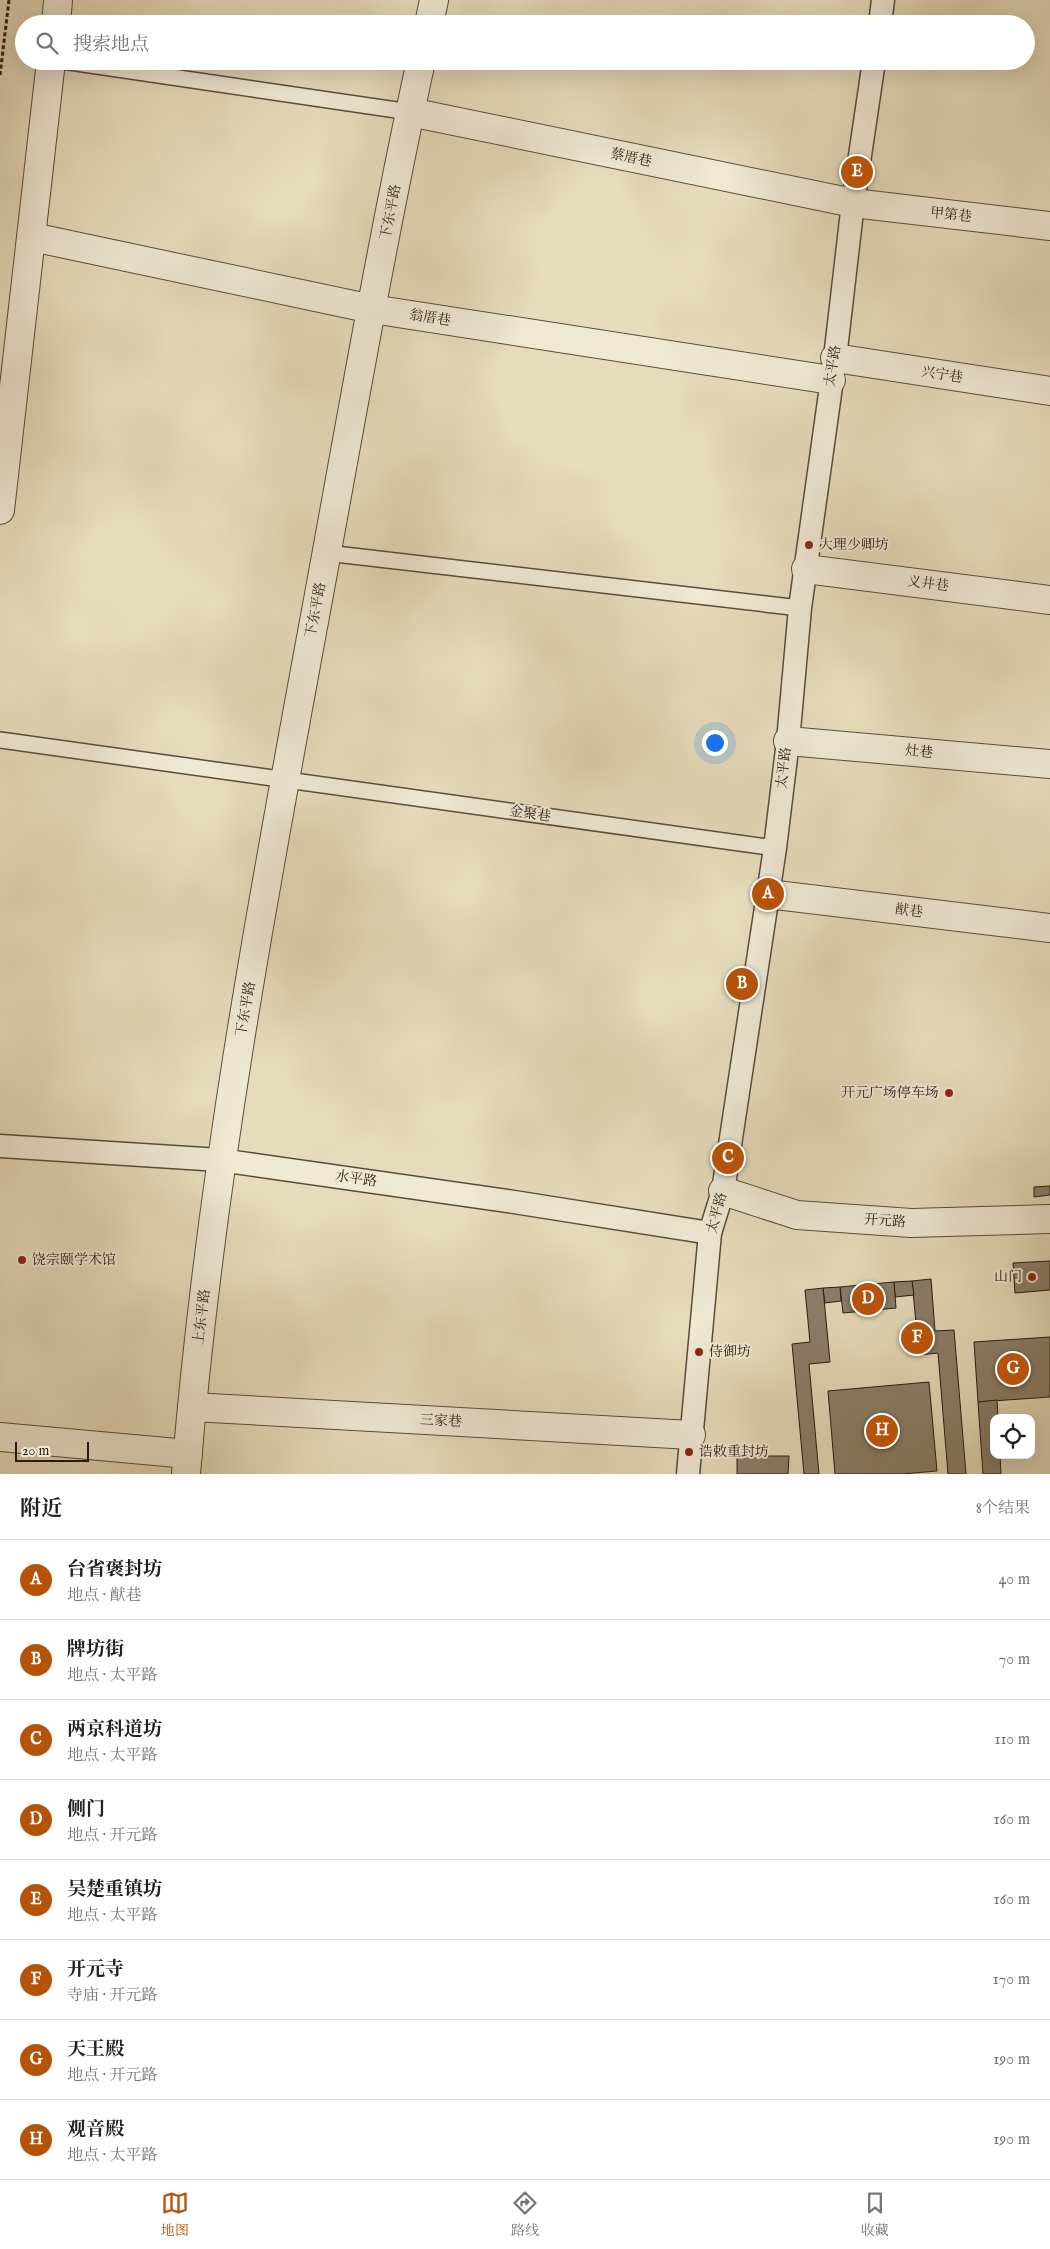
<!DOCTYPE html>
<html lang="zh">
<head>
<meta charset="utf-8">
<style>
  body { margin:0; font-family:"IM FELL English","Noto Serif SC",serif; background:#f2f2f2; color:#202124 }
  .controls { position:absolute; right:15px; bottom:15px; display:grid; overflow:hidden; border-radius:10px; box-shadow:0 5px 20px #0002 }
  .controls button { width:45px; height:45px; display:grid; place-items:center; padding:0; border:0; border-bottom:1px solid #e0e0e0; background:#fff; color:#202124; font:25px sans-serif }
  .scale { position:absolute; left:15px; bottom:12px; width:74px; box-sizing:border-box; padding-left:5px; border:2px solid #2a1b12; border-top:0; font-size:14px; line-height:18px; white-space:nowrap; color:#2a1b12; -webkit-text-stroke:4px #efe8d3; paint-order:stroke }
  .you { position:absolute; left:714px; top:742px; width:18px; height:18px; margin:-12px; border:4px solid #fff; border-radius:50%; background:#1a73e8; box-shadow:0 0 0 8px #1a73e833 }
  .badge { display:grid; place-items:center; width:32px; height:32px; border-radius:50%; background:#b45309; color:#fff; font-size:16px; font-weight:700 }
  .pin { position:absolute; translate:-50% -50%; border:2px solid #fff; box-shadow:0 1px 5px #0006 }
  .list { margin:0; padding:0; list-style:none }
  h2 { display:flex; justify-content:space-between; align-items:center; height:65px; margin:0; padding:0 20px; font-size:21px }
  h2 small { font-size:16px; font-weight:400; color:#757577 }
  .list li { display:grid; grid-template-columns:32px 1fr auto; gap:15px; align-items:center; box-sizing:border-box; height:80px; padding:0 20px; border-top:1px solid #e0e0e0 }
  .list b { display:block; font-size:19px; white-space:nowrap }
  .list p { margin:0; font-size:16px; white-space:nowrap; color:#757577 }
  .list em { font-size:16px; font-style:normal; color:#757577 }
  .icon { flex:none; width:28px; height:28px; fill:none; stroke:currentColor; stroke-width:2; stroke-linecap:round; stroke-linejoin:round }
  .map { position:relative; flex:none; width:1050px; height:1474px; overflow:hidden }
  .search { position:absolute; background:#fff; box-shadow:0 5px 20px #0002; left:15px; right:15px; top:15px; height:55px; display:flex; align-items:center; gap:12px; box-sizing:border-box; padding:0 18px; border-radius:28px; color:#757577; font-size:19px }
  .sheet { height:705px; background:#fff }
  nav { display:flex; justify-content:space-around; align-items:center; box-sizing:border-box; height:70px; border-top:1px solid #e0e0e0; background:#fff; font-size:14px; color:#757577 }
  nav a { display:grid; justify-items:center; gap:2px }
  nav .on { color:#b45309 }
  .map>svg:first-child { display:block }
  .building { fill:#8c7f6a; stroke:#2a1b12 }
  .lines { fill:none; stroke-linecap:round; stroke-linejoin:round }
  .service-casing { stroke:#594b3c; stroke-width:18 }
  .pedestrian-casing { stroke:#594b3c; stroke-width:25 }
  .minor-casing { stroke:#594b3c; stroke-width:30 }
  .path { stroke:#2a1b12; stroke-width:3; stroke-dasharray:4 2.5; stroke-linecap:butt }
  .service { stroke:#efe8d3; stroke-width:15 }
  .pedestrian { stroke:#efe8d3; stroke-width:22 }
  .minor { stroke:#efe8d3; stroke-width:28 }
  .poi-dot { fill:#8f2418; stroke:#efe8d3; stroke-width:2 }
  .labels { text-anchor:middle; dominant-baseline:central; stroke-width:4; stroke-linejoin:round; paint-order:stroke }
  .street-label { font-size:14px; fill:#2a1b12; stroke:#efe8d3 }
  .poi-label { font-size:14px; fill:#2a1b12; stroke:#efe8d3; text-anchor:start }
</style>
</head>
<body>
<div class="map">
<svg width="1050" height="1474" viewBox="0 0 1050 1474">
  <rect width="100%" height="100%" fill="#e6dbbb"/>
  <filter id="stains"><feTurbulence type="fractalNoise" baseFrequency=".004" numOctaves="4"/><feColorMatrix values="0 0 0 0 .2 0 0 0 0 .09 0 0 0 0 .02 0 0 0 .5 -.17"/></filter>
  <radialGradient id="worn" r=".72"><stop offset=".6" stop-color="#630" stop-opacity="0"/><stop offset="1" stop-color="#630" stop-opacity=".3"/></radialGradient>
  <g class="building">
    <path d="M1050 1186V1195L1034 1197V1187Z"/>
    <path d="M1050 1261V1290L1015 1293 1013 1263Z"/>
    <path d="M931 1279 935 1331 954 1330 966 1474H948L938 1353 919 1355 912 1281Z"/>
    <path d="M912 1281 914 1295 895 1297 894 1282Z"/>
    <path d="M894 1282 896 1308 843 1313 840 1287Z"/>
    <path d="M840 1287 841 1301 825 1303 823 1288Z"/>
    <path d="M823 1288 830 1362 809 1364 819 1474H804L792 1344 810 1342 805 1290Z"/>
    <path d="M1050 1337V1397L978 1402 974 1342Z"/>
    <path d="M929 1382 937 1471 902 1474H835L828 1391Z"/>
    <path d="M997 1400 998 1418H994V1455H1000L1001 1474H983L978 1402Z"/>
    <path d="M737 1456H789L788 1474H737Z"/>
  </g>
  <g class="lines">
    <defs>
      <g id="service">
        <path d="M63 61 410 112"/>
        <path d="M327 553 800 608"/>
        <path d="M0 740 775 848"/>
      </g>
      <g id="pedestrian">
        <path d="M880 24 883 0"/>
        <path d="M0 1146 220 1160 514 1202 710 1233"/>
        <path d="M688 1474 710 1233 723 1191 775 848 788 741 800 608 835 358 853 203 874 61"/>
      </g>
      <g id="minor">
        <path d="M56 24 58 0"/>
        <path d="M429 24 434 0"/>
        <path d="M410 112 853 203 1050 226"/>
        <path d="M32 237 372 309 831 380"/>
        <path d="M835 358 1050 391"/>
        <path d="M0 510 51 61"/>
        <path d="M806 569 1050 600"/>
        <path d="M788 741 1050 764"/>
        <path d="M768 894 1050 928"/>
        <path d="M723 1191 797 1215 911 1223 1050 1219"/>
        <path d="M192 1407 691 1435"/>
        <path d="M0 1437 188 1454"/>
        <path d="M186 1474C209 1189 261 908 313 627 348 438 380 249 421 61"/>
      </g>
    </defs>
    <use href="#service" class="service-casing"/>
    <use href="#pedestrian" class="pedestrian-casing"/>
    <use href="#minor" class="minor-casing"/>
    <path class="path" d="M0 75 9 0"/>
    <use href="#service" class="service"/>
    <use href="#pedestrian" class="pedestrian"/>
    <use href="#minor" class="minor"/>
  </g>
  <g class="poi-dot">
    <circle cx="809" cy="545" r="5"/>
    <circle cx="949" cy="1093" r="5"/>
    <circle cx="22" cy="1260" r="5"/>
    <circle cx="1032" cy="1277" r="5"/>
    <circle cx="699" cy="1352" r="5"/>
    <circle cx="689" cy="1452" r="5"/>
  </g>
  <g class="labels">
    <g class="street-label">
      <text transform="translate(631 158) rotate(12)">蔡厝巷</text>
      <text transform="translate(391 212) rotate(-79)">下东平路</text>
      <text transform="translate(951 215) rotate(6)">甲第巷</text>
      <text transform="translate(430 318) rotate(9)">翁厝巷</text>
      <text transform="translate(833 366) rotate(-81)">太平路</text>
      <text transform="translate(942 375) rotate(9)">兴宁巷</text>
      <text transform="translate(928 584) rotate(7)">义井巷</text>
      <text transform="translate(316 610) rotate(-79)">下东平路</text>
      <text transform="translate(919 752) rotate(5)">灶巷</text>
      <text transform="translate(784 768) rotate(-83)">太平路</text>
      <text transform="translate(530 814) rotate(8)">金聚巷</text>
      <text transform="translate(909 911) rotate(7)">猷巷</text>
      <text transform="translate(246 1009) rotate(-80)">下东平路</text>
      <text transform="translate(356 1179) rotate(8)">水平路</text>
      <text transform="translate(717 1213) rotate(-75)">太平路</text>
      <text transform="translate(885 1221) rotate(4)">开元路</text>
      <text transform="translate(202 1317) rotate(-83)">上东平路</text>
      <text transform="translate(441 1421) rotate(3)">三家巷</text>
    </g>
    <g class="poi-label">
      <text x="819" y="545">大理少卿坊</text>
      <text x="939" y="1093" text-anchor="end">开元广场停车场</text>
      <text x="32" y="1260">饶宗颐学术馆</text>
      <text x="1022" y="1277" text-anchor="end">山门</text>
      <text x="709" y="1352">侍御坊</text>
      <text x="699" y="1452">诰敕重封坊</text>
    </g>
  </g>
  <rect width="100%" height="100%" filter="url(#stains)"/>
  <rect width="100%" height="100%" fill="url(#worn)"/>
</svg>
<div class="controls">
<button><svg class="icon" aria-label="locate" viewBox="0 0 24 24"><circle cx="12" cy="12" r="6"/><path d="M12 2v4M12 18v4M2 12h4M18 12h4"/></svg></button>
</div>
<div class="scale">20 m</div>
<div class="you"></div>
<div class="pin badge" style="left:768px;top:894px">A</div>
<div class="pin badge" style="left:742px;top:984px">B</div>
<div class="pin badge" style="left:728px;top:1158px">C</div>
<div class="pin badge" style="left:868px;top:1299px">D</div>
<div class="pin badge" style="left:857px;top:172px">E</div>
<div class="pin badge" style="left:917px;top:1338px">F</div>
<div class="pin badge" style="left:1013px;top:1369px">G</div>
<div class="pin badge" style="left:882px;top:1431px">H</div>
<div class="search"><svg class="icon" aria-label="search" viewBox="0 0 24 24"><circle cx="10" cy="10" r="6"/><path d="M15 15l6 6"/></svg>搜索地点</div>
</div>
<section class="sheet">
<h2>附近<small>8个结果</small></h2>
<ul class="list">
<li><span class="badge">A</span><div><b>台省褒封坊</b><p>地点 · 猷巷</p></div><em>40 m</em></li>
<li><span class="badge">B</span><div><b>牌坊街</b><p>地点 · 太平路</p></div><em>70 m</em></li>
<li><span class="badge">C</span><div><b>两京科道坊</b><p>地点 · 太平路</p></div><em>110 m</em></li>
<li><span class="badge">D</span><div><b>侧门</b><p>地点 · 开元路</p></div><em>160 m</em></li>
<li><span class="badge">E</span><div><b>吴楚重镇坊</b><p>地点 · 太平路</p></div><em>160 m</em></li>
<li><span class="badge">F</span><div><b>开元寺</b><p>寺庙 · 开元路</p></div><em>170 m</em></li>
<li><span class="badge">G</span><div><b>天王殿</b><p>地点 · 开元路</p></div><em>190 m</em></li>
<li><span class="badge">H</span><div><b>观音殿</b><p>地点 · 太平路</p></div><em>190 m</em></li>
</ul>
</section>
<nav>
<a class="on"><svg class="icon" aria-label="map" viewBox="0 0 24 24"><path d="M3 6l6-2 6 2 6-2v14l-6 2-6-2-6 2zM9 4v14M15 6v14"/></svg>地图</a>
<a><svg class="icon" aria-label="directions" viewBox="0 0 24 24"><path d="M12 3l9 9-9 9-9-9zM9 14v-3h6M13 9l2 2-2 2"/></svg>路线</a>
<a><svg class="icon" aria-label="saved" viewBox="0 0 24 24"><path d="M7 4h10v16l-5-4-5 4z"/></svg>收藏</a>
</nav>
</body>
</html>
